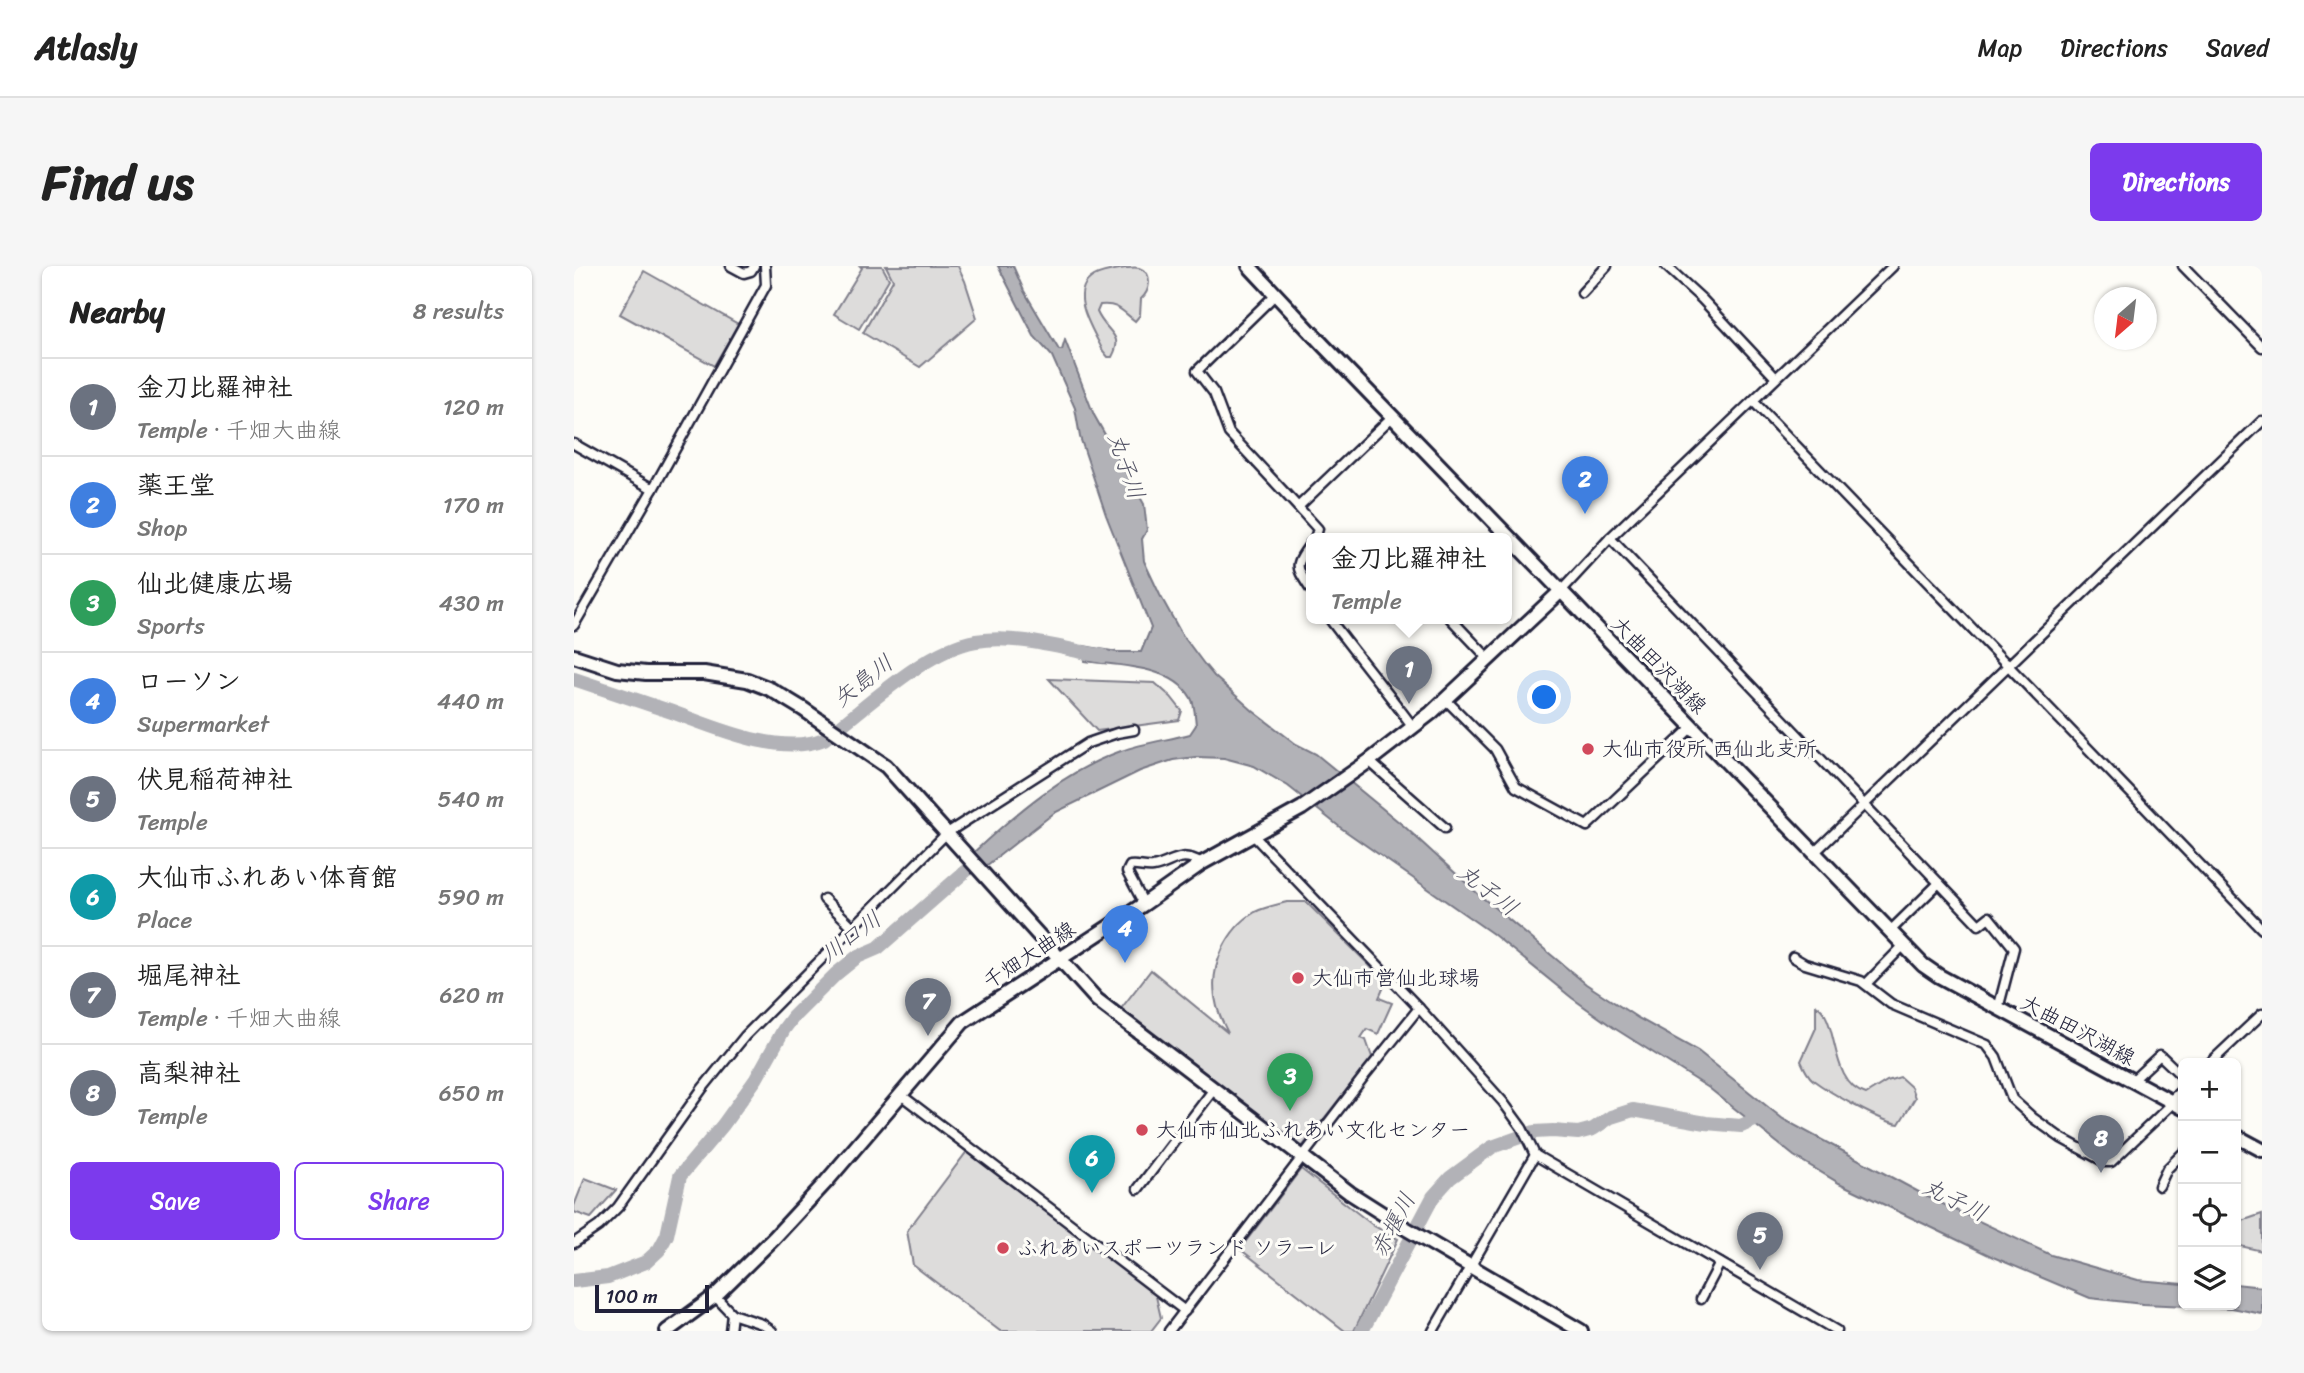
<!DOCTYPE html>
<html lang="en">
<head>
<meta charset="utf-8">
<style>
  body { margin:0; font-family:Sriracha,"Klee One",sans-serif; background:#f6f6f6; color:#222 }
  .controls { position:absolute; right:21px; bottom:21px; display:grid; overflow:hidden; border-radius:10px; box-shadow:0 2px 5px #0004 }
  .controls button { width:63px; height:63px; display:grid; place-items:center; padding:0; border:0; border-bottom:2px solid #e0e0e0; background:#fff; color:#222; font:35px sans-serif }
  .compass { position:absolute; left:1520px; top:21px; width:63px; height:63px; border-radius:50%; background:#fff; box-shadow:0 2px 5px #0004; rotate:208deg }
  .scale { position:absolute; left:21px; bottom:18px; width:114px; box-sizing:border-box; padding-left:7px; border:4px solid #22223b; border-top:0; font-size:19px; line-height:24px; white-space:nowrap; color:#22223b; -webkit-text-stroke:5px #fdfcf7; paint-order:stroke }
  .you { position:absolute; left:971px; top:432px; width:24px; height:24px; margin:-18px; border:5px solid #fff; border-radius:50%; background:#1a73e8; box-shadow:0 0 0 10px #1a73e833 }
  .badge { display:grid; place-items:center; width:46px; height:46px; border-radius:50%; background:#7c3aed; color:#fff; font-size:23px; font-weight:700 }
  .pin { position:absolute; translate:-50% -58px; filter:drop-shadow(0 2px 4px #0008) }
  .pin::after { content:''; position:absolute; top:37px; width:24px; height:21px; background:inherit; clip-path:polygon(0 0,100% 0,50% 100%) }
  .popup { position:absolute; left:732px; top:267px; width:206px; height:91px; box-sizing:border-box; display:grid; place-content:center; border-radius:10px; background:#fff; filter:drop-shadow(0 2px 5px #0005); font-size:23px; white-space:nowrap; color:#767676 }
  .popup b { font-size:26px; color:#222 }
  .popup::after { content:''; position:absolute; left:50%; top:100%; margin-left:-14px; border:14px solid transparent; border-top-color:#fff }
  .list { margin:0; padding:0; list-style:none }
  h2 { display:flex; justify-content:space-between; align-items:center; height:91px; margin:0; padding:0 28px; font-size:30px }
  h2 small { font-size:23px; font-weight:400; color:#767676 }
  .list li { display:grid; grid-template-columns:46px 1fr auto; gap:21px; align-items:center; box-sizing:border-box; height:98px; padding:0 28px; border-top:2px solid #e0e0e0 }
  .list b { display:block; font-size:26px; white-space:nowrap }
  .list p { margin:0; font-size:23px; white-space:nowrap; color:#767676 }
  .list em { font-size:23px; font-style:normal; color:#767676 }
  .actions { display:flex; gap:14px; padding:21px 28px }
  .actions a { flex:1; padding:16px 0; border:2px solid #7c3aed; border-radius:10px; text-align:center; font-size:24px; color:#7c3aed }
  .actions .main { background:#7c3aed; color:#fff }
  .icon { flex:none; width:38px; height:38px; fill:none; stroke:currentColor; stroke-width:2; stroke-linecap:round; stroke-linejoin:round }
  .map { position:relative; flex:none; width:1688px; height:1065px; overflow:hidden; border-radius:10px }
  header { display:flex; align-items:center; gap:42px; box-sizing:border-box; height:98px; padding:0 35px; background:#fff; border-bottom:2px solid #e0e0e0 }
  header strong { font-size:33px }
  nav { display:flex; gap:38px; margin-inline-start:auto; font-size:24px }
  .intro { display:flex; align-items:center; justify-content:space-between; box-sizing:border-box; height:168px; padding:0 42px }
  h1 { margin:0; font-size:49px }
  .button { padding:18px 32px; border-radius:10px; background:#7c3aed; color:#fff; font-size:24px; font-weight:700 }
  main { display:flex; gap:42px; padding:0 42px }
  aside { flex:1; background:#fff; border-radius:10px; box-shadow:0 2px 5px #0004 }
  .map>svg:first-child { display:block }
  .green { fill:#dddcdb; stroke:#807f8b; stroke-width:2 }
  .water { fill:#b2b2b7; stroke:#787885; stroke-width:2 }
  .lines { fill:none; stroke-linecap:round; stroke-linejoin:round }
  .river { stroke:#b2b2b7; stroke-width:14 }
  .street-casing { stroke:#22223b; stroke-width:13 }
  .secondary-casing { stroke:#22223b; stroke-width:18 }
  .primary-casing { stroke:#22223b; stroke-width:18 }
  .street { stroke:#fdfcf7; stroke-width:8 }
  .secondary { stroke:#fdfcf7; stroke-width:12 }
  .primary { stroke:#fdfcf7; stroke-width:12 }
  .poi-dot { fill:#d1495b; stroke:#fdfcf7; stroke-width:2.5 }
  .labels { text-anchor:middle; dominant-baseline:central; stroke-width:6; stroke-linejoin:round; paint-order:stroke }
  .street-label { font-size:21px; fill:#22223b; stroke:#fdfcf7 }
  .poi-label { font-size:21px; fill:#22223b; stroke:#fdfcf7; text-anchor:start }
  .water-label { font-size:23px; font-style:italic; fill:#545466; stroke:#fdfcf7 }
</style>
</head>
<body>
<header>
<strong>Atlasly</strong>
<nav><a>Map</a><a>Directions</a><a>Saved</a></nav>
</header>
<div class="intro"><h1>Find us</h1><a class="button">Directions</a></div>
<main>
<aside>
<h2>Nearby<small>8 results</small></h2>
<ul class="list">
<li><span class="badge" style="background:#6b7280">1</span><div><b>金刀比羅神社</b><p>Temple · 千畑大曲線</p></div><em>120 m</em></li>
<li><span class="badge" style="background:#3f7fe0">2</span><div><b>薬王堂</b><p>Shop</p></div><em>170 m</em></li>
<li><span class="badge" style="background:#2e9e5b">3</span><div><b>仙北健康広場</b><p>Sports</p></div><em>430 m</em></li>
<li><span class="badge" style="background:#3f7fe0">4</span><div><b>ローソン</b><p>Supermarket</p></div><em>440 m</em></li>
<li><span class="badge" style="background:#6b7280">5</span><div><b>伏見稲荷神社</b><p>Temple</p></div><em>540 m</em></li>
<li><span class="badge" style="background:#0f9aa8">6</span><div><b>大仙市ふれあい体育館</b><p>Place</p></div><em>590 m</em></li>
<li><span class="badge" style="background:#6b7280">7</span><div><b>堀尾神社</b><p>Temple · 千畑大曲線</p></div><em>620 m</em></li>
<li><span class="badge" style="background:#6b7280">8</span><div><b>高梨神社</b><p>Temple</p></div><em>650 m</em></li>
</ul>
<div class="actions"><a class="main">Save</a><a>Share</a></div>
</aside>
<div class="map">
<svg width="1688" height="1065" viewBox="0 0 1688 1065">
  <rect width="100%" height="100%" fill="#fdfcf7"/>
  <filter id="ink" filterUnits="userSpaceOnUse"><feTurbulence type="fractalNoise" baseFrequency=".0143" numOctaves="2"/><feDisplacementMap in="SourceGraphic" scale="14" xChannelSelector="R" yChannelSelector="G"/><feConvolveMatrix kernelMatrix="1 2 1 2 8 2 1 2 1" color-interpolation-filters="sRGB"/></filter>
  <g filter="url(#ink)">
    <g class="green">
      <path d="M286 0H308L315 13 285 63 260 48 288 2Z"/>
      <path d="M312 0H384L391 15 403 52 346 101 289 67 319 14Z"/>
      <path d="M552 2C557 2 561 1 565 2 580 7 576 25 567 33L566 49 561 55C548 45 544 37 526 39L523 46C532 67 551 68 538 91H534L529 85C520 65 492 26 520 10 529 5 542 4 552 2Z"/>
      <path d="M70 5 164 58 140 100 46 48Z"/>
      <path d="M475 413 581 417 597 431 608 445 605 454 523 465Z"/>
      <path d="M713 636H732L812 716 805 732 818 737 804 768 793 763 787 772 792 774 798 791 727 882 546 744 577 704 654 767C648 755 643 745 641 731 636 699 653 663 681 646 691 641 702 639 713 636Z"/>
      <path d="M1242 739C1266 752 1254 817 1292 828L1313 815 1326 811 1337 821 1341 832 1325 858C1307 856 1255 826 1239 814 1233 809 1230 802 1227 795L1242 762Z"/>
      <path d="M394 884 581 1026 587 1052 577 1065H426L339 999 333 965Z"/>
      <path d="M727 903 800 960 824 973 780 1065H771L666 983Z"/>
      <path d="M11 912 42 924 17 952 0 946V940Z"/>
      <path d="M1688 948V985L1662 979V957Z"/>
    </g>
    <path class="water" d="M424 0H439L450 25 485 84H488L491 74 520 149 570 238 573 264 568 273 570 295 586 329 607 367 630 398 640 410 679 445 722 478 742 488 831 561 903 627 1012 718 1064 752 1124 785 1209 853 1354 931 1477 989 1564 1014 1609 1018V1039H1662V1018L1688 1021V1048L1658 1042 1569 1038 1516 1032 1419 991 1265 917 1220 890 1135 822 1040 762 998 732 919 668 767 562 714 520 680 500 650 492 622 491 599 494 566 505 480 547 412 600 399 587C443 546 491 505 547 485 569 477 593 474 616 468L622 459C621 451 621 439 617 432 598 399 544 400 511 395L510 380 543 386H567L577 362 532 249 506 171 501 142 478 90 460 70Z"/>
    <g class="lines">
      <g class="river">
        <path d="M0 413C33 424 65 435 98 446 140 461 206 491 250 473 292 442 350 384 402 375 444 368 488 383 529 390"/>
        <path d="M0 1015 34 1011 72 996 85 984 93 969 106 910 149 859 182 813 210 763 219 751 262 708 283 691 304 682 410 589"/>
        <path d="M788 1065 859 931 876 912 918 881 960 866 979 865 1004 867 1019 863 1037 851 1059 844 1132 857 1167 860 1187 851"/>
      </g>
      <defs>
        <g id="street">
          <path d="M157 0 170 7 177 5 180 0"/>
          <path d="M1092 0 1128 33 1202 112"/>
          <path d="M1609 0 1688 81"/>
          <path d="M1008 27 1033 0"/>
          <path d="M702 28 623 105 640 127 655 167 724 241 819 150"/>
          <path d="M1179 135 1688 663"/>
          <path d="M0 178 79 223"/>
          <path d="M724 241 744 263 741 272"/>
          <path d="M1036 272 1405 659 1415 651 1440 682 1424 743"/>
          <path d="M737 277C720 301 721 299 737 324"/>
          <path d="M987 325 1036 272 1319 0"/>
          <path d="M755 352C782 389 812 424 839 461"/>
          <path d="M876 352 914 392"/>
          <path d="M0 359 79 223 192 19 191 0"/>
          <path d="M871 433 921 483 942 521 1013 560 1118 461"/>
          <path d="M795 495 871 562"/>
          <path d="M678 568 845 742 929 836 948 862 961 889 1263 1065"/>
          <path d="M1240 587 1688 155"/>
          <path d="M250 633 279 661"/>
          <path d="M570 638 553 606 556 600C564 599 571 602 579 601 600 597 604 584 628 597"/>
          <path d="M1316 665 1365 617"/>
          <path d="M1219 691 1231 698 1287 715 1317 738 1413 779 1422 791 1438 833 1459 852 1487 872 1531 896H1537L1599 837"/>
          <path d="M1292 718 1330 679"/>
          <path d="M1636 797 1688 748"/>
          <path d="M1558 815 1586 789 1609 811"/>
          <path d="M327 829 611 1045"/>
          <path d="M1596 835 1609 823"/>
          <path d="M1585 920 1593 903 1609 887"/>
          <path d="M564 923 640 823"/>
          <path d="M0 977 25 960 44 941 128 823 171 770 373 567 514 477 543 467 560 464"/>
          <path d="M141 1030 158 1048 188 1058 198 1065"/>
          <path d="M1127 1033 1146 997"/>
          <path d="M156 1065 158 1048"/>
          <path d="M595 1065 791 809 845 742"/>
          <path d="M859 1065 961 889"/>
        </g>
        <g id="secondary">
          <path d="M0 390 43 404 72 407H130L173 414 196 423 229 443 312 500 523 734 776 927 831 962 1007 1065"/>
          <path d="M93 1065 141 1030 200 972 252 916 389 756 570 638 628 597 728 542 795 495 857 447 987 325"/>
        </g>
        <g id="primary">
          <path d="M675 0 749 79 1349 699 1365 710 1609 842"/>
          <path d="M1662 870 1688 884"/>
        </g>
      </defs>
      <use href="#street" class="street-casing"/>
      <use href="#secondary" class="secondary-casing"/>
      <use href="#primary" class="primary-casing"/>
      <use href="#street" class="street"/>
      <use href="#secondary" class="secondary"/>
      <use href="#primary" class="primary"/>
    </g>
  </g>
  <g class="poi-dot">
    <circle cx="1014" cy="483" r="7"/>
    <circle cx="724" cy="712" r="7"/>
    <circle cx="568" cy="864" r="7"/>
    <circle cx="429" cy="982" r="7"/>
  </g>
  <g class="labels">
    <g class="street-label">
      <text transform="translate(1085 399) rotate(46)">大曲田沢湖線</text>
      <text transform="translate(455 689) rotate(-33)">千畑大曲線</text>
      <text transform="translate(1504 764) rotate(28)">大曲田沢湖線</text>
    </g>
    <g class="poi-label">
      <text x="1028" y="483">大仙市役所 西仙北支所</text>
      <text x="738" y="712">大仙市営仙北球場</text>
      <text x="582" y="864">大仙市仙北ふれあい文化センター</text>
      <text x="443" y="982">ふれあいスポーツランド ソラーレ</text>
    </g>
    <g class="water-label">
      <text transform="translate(552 200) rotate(71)">丸子川</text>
      <text transform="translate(289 415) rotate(-38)">矢島川</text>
      <text transform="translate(914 624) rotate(38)">丸子川</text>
      <text transform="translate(277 671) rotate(-37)">川口川</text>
      <text transform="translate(1381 934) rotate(26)">丸子川</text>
      <text transform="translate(819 959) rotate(-62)">赤堰川</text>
    </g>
  </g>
</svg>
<div class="controls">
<button>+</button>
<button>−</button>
<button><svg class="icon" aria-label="locate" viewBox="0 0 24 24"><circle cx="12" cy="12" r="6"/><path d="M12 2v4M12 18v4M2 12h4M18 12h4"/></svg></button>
<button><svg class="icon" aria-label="layers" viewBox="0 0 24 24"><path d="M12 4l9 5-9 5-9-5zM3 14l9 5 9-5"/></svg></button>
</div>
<svg class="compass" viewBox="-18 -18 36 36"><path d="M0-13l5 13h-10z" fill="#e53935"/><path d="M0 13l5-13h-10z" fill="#767676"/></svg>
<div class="scale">100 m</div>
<div class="you"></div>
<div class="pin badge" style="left:835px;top:438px;background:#6b7280">1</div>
<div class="popup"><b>金刀比羅神社</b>Temple</div>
<div class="pin badge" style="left:1011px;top:248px;background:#3f7fe0">2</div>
<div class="pin badge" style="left:716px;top:845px;background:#2e9e5b">3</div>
<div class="pin badge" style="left:551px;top:697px;background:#3f7fe0">4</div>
<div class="pin badge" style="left:1186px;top:1004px;background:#6b7280">5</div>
<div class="pin badge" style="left:518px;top:927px;background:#0f9aa8">6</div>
<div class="pin badge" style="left:354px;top:770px;background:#6b7280">7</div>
<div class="pin badge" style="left:1527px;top:907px;background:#6b7280">8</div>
</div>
</main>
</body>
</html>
